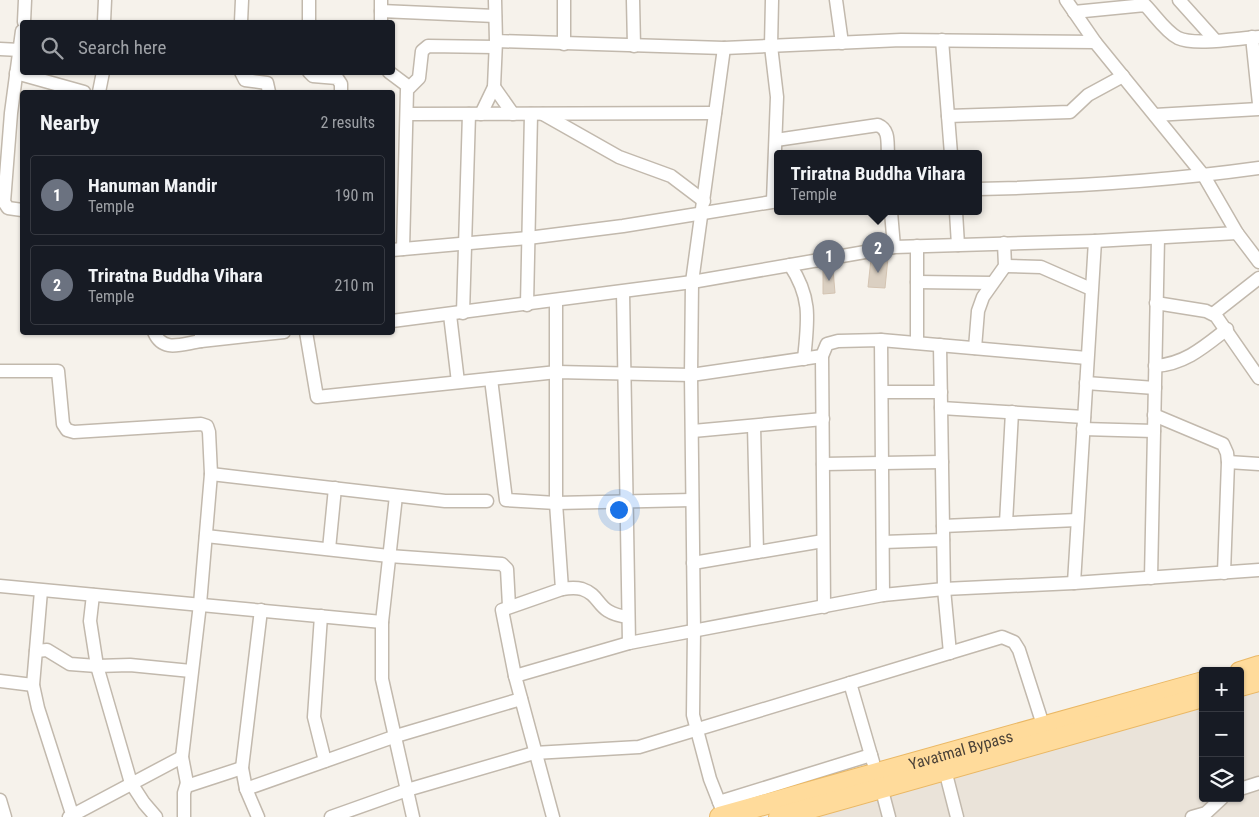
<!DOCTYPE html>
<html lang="en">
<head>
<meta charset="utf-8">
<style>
  body { margin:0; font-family:"Roboto Condensed",sans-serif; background:#20242c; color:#f1f3f6 }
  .controls { position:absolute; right:15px; bottom:15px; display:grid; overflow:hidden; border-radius:5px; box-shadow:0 1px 4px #0004 }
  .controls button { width:45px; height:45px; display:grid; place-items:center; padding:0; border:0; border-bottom:1px solid #363941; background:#171b24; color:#f1f3f6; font:25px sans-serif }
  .you { position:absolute; left:618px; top:509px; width:18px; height:18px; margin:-12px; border:4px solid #fff; border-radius:50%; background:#1a73e8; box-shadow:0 0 0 8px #1a73e833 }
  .badge { display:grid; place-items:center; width:32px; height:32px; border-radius:50%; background:#ea580c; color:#fff; font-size:16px; font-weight:700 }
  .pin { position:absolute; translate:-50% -41px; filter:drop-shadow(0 1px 2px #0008) }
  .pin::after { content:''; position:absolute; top:26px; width:18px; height:15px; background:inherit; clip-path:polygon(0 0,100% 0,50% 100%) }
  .popup { position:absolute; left:774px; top:150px; width:208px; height:65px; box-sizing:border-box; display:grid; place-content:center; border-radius:5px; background:#171b24; filter:drop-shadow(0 1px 4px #0005); font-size:16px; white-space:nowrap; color:#9ea1a6 }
  .popup b { font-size:19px; color:#f1f3f6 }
  .popup::after { content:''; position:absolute; left:50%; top:100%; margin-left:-10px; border:10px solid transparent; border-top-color:#171b24 }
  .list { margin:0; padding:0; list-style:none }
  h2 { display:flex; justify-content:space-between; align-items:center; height:65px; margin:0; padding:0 20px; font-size:21px }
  h2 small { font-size:16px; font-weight:400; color:#9ea1a6 }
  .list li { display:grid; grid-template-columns:32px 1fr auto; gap:15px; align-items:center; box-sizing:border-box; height:80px; margin:0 10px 10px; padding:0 10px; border:1px solid #363941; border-radius:5px }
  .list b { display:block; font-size:19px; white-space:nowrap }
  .list p { margin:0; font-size:16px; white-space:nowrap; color:#9ea1a6 }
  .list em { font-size:16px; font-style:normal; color:#9ea1a6 }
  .icon { flex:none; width:28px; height:28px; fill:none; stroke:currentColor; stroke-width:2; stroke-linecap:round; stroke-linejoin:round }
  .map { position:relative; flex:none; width:1259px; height:817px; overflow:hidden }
  .search { position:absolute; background:#171b24; box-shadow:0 1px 4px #0004; left:20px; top:20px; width:375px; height:55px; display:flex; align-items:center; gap:12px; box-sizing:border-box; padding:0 18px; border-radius:5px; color:#9ea1a6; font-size:19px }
  .panel { position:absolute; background:#171b24; box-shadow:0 1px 4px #0004; left:20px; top:90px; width:375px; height:245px; border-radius:5px }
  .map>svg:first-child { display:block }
  .residential { fill:#eae3d9 }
  .building { fill:#dbd0c2; stroke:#d4c4b2 }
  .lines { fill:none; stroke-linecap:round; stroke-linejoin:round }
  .street-casing { stroke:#c2b9ad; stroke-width:15 }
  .primary-casing { stroke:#eab865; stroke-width:22 }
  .street { stroke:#fff; stroke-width:12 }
  .primary { stroke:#ffdb9b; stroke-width:20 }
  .labels { text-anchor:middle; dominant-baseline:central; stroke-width:4; stroke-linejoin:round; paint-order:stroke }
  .street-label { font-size:16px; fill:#4b4238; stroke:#fff }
</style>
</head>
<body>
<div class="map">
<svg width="1259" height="817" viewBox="0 0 1259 817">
  <rect width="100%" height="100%" fill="#f6f2eb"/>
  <path class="residential" d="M1259 685V817H800L1203 701V798H1240V691Z"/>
  <g class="building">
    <path d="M880 258H888L885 288 868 287 871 259Z"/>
    <path d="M823 269H833L835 293 823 294Z"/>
  </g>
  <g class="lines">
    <defs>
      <g id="street">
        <path d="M381 0V22"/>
        <path d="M495 0 496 41 724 48 901 40 1095 42 1204 176 1237 233 1259 262"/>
        <path d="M633 0 634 46"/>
        <path d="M772 0 771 46 777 97 773 201"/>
        <path d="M836 0 842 43"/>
        <path d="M1066 0 1095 42"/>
        <path d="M1179 0 1215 40"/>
        <path d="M381 11 495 16"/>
        <path d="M1074 12 1145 5C1155 15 1165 31 1178 38 1195 46 1239 38 1259 37"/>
        <path d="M24 22 25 0"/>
        <path d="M104 22 105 0"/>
        <path d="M241 22 242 0"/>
        <path d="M309 22V0"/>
        <path d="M22 31 11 113 4 202 8 208 22 210"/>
        <path d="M1252 37 1259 104"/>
        <path d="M942 40 951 154"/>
        <path d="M564 44V0"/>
        <path d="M724 48 692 282 691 375 694 630 693 715 710 779 725 817"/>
        <path d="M0 49 20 50"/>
        <path d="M241 72 245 80 267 83 269 92"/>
        <path d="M309 72 313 76 337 78 341 84V92"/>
        <path d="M389 72 409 87"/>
        <path d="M16 73 84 92"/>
        <path d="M494 87 513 114"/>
        <path d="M99 92 103 72"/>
        <path d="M407 114 715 113"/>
        <path d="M481 114 494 87 496 41"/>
        <path d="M543 114 619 157 671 176 704 201"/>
        <path d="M1155 115 1259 109"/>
        <path d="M948 116 1070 112 1088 95 1123 76"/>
        <path d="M776 140 878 125C890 130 887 143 888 154"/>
        <path d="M978 189C1072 187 1166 181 1259 168"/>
        <path d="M891 212 894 247"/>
        <path d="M956 212 958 245"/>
        <path d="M1095 241 1237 233"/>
        <path d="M917 246V342"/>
        <path d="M403 249 407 90 419 78 422 51 428 46 495 47"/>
        <path d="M392 250 528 238 623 226 778 201"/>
        <path d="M790 265C812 298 808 320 804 359"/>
        <path d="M1005 266 1041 267 1091 289"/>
        <path d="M917 282 992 283"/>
        <path d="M623 292 629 643"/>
        <path d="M1156 303 1206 311 1216 316 1259 378"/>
        <path d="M527 305 531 114"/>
        <path d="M463 313 469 114"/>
        <path d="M1213 314 1259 278"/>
        <path d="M450 315 458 382"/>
        <path d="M392 321 692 282 894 247 1095 241 1074 583"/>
        <path d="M154 332C163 353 181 344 201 341"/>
        <path d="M201 332V341L284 332"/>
        <path d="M306 332 317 397 557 372 691 375 822 356"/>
        <path d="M881 340 883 595"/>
        <path d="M940 345 944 589 950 653"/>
        <path d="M975 348 978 311 983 297 1005 266 1004 243"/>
        <path d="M1155 366C1185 364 1204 347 1227 329"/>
        <path d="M1 371H58L63 424 67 430 74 432 201 424 207 426 209 432 211 474 200 604 182 757 187 783 190 785 242 768"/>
        <path d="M491 379 506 500 556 503 692 500"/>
        <path d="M1086 383 1155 388"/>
        <path d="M882 392H941"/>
        <path d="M941 408 1084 417"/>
        <path d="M1154 415 1223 444 1227 453 1228 462 1224 573"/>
        <path d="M754 426 757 552"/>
        <path d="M1083 429 1154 431"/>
        <path d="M693 431 823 419"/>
        <path d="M1228 462 1259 464"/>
        <path d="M823 464 942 462"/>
        <path d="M211 474 445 501H487"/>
        <path d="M396 496 382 622V679L413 817"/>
        <path d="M1006 523 1012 412"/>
        <path d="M943 526 1077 520"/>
        <path d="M206 536 389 556 502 564 507 569 509 606"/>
        <path d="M883 542 943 540"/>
        <path d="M329 549 335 488"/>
        <path d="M693 563 823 541"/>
        <path d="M1151 578 1158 238"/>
        <path d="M0 586 382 622"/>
        <path d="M562 589C568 588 575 587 582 589 603 596 595 613 628 617"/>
        <path d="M41 591 33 685 38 708 73 817"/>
        <path d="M93 595 90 621 97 666 131 783 144 803 156 817"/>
        <path d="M824 607 822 356 827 344 838 341 881 340 1087 358"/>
        <path d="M321 616 314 717 325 761"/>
        <path d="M36 651 47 650 70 664 97 666 130 665 191 671"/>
        <path d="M515 676 629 643 883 595 944 589 1074 583 1259 570"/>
        <path d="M0 681 33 685"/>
        <path d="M850 683 873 762"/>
        <path d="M945 770 957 817"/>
        <path d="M880 783 889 817"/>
        <path d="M246 789 396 736 521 699"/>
        <path d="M1240 789 1259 783"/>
        <path d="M0 800 5 817"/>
        <path d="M719 802 871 755"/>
        <path d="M69 817 182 757"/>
        <path d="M184 817V793L187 783"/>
        <path d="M258 817 246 789 242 768 261 610"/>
        <path d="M331 817 407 790 534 753 639 747 1002 637 1014 642 1019 650 1044 728"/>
        <path d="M553 817 515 676 502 610 562 589 556 503V301"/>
        <path d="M1192 817 1206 813 1222 798"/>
      </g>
      <g id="primary">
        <path d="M1240 672 1259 666"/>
        <path d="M1240 686 1259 681"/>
        <path id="s1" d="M720 817 1203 682"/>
        <path d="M779 817 1203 697"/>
      </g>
    </defs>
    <use href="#street" class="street-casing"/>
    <use href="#primary" class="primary-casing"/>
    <use href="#street" class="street"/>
    <use href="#primary" class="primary"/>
  </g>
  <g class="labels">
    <g class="street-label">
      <text stroke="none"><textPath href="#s1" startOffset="250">Yavatmal Bypass</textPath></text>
    </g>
  </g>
</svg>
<div class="controls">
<button>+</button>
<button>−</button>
<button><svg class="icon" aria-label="layers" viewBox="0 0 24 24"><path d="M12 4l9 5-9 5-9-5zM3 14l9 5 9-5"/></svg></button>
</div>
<div class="you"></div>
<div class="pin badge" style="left:829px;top:281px;background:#6b7280">1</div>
<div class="pin badge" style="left:878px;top:273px;background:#6b7280">2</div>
<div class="popup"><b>Triratna Buddha Vihara</b>Temple</div>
<div class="search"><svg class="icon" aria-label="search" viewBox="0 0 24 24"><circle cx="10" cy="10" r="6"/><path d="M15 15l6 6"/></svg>Search here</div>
<section class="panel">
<h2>Nearby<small>2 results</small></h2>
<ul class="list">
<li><span class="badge" style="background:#6b7280">1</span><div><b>Hanuman Mandir</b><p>Temple</p></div><em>190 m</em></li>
<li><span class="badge" style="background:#6b7280">2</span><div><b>Triratna Buddha Vihara</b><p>Temple</p></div><em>210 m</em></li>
</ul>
</section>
</div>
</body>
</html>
